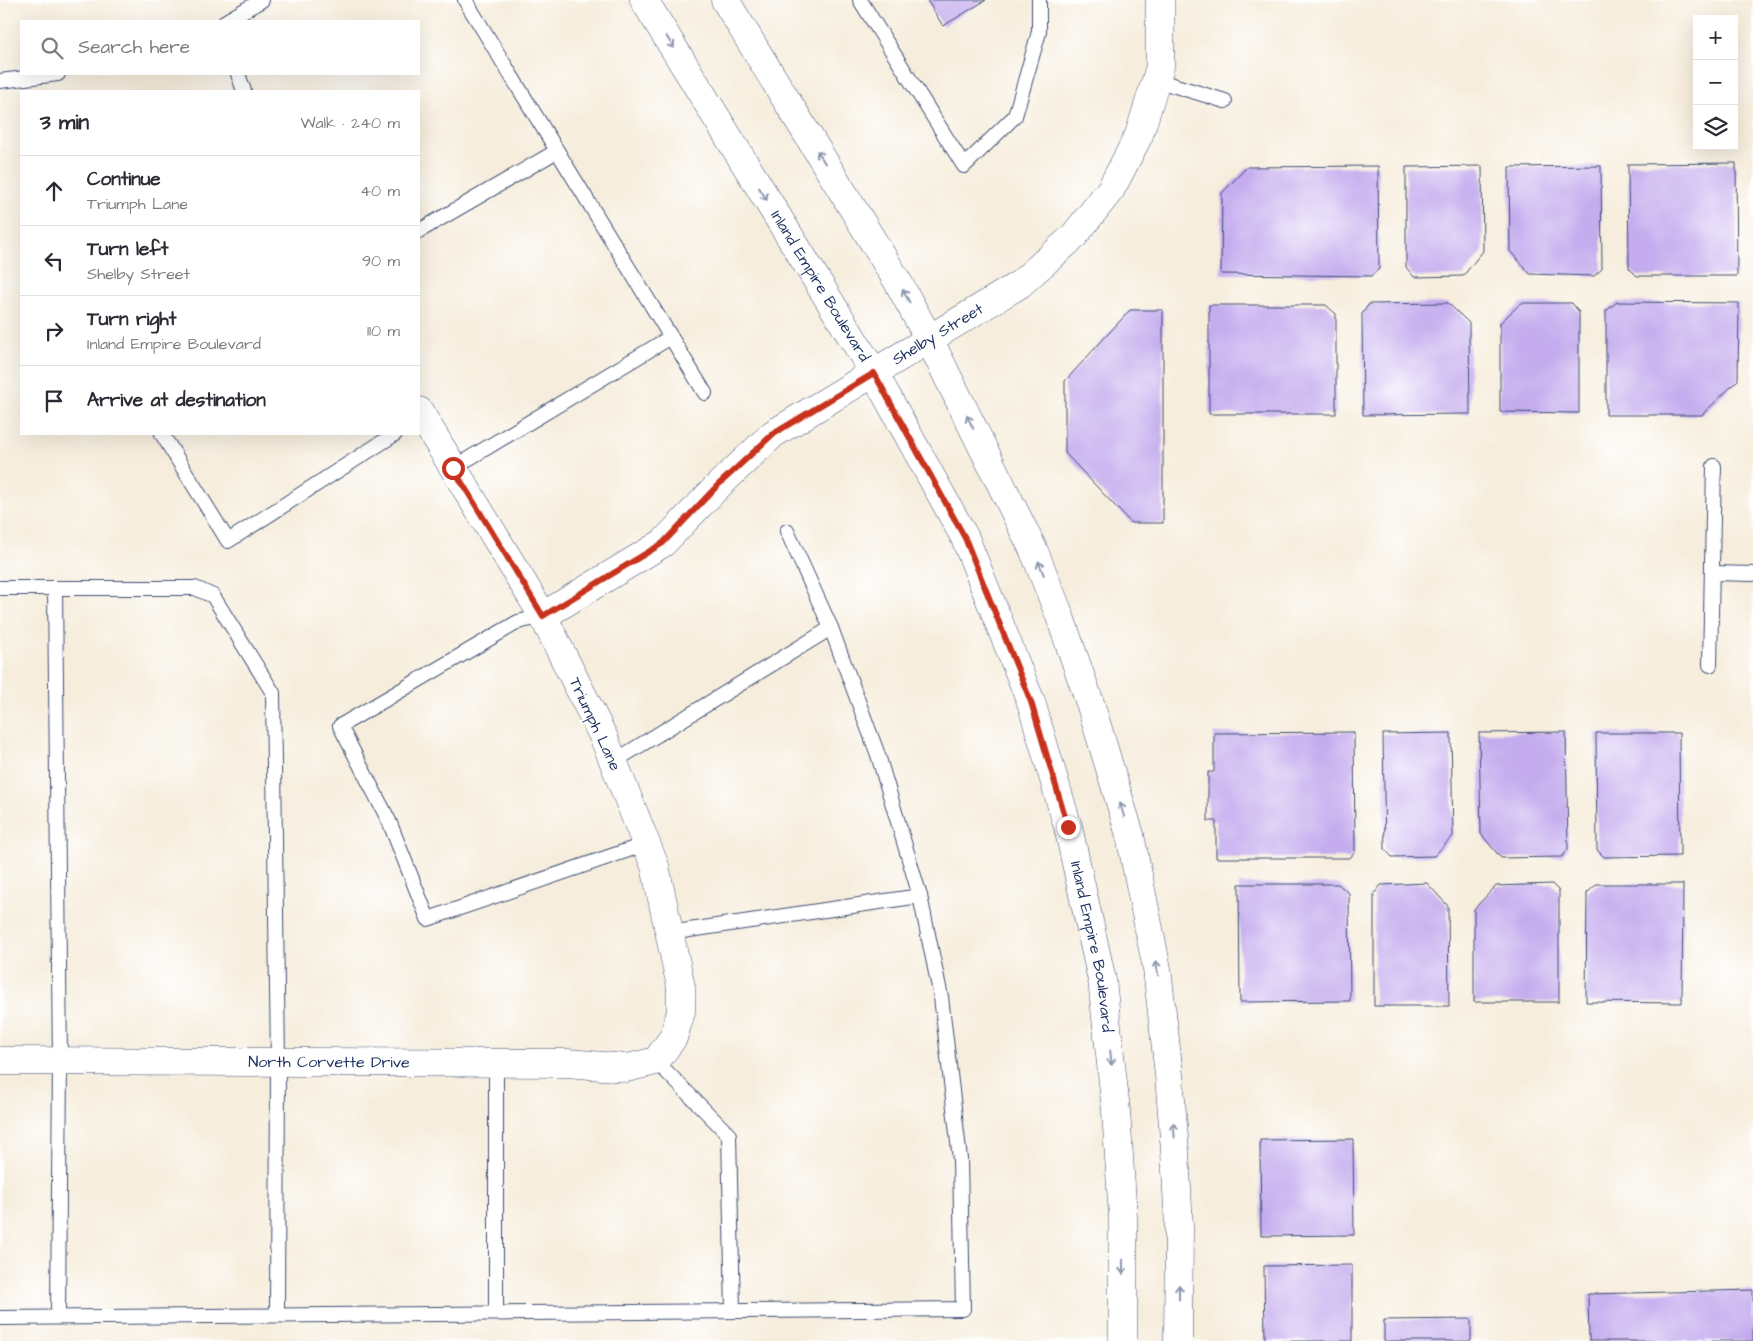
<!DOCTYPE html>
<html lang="en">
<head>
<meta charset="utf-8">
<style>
  body { margin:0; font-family:"Architects Daughter",sans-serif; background:#f7f7f7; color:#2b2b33 }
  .controls { position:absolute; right:15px; top:15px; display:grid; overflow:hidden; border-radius:0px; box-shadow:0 5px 20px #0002 }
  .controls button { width:45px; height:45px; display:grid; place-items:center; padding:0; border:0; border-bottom:1px solid #e1e1e2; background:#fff; color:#2b2b33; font:25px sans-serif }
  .stop { position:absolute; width:15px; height:15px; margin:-11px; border:4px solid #c8321e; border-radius:50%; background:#fff }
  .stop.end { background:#c8321e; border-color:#fff; box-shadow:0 1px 5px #0008 }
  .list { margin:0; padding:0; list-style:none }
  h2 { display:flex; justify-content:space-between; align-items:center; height:65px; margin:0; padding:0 20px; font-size:21px }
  h2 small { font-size:16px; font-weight:400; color:#7c7c81 }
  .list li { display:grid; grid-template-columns:32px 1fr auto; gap:15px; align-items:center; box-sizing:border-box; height:70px; padding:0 20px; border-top:1px solid #e1e1e2 }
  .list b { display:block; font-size:19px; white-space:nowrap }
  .list p { margin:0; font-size:16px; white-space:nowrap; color:#7c7c81 }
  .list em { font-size:16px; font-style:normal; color:#7c7c81 }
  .icon { flex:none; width:28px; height:28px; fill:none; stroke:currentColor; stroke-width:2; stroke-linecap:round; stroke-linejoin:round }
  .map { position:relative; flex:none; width:1753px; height:1341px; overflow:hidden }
  .search { position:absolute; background:#fff; box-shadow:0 5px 20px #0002; left:20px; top:20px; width:400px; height:55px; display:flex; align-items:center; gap:12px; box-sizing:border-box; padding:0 18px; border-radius:0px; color:#7c7c81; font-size:19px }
  .panel { position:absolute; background:#fff; box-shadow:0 5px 20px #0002; left:20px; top:90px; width:400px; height:345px; border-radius:0px }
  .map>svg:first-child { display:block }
  .building { fill:#c4acee }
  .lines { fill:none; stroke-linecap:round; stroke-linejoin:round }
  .service-casing { stroke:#3c4c71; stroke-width:16 }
  .minor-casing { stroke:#3c4c71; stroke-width:29 }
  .tertiary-casing { stroke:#3c4c71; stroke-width:29 }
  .secondary-casing { stroke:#3c4c71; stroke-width:29 }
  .service { stroke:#fff; stroke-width:14 }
  .minor { stroke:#fff; stroke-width:28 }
  .tertiary { stroke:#fff; stroke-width:28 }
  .secondary { stroke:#fff; stroke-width:28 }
  .oneway { stroke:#8d97ae }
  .route { stroke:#c8321e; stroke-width:6 }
  .labels { text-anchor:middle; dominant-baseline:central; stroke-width:4; stroke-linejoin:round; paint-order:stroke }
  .street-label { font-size:16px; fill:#1b2f5e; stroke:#fff }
</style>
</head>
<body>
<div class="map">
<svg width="1753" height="1341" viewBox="0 0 1753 1341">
  <rect width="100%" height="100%" fill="#fff"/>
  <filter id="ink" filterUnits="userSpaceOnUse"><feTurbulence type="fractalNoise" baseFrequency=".02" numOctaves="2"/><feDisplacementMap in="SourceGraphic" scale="10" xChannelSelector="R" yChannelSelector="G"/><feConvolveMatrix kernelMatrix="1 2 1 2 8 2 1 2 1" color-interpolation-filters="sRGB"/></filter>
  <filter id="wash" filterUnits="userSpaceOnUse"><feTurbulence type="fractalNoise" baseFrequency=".0096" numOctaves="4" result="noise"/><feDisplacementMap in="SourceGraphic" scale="20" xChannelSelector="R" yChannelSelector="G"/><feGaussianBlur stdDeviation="1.12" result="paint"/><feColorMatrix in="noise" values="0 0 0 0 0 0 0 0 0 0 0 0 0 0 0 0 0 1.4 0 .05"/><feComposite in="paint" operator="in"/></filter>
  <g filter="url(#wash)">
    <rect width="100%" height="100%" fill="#f6eddc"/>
    <g id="blocks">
      <g class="building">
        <path d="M927 0H986L943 26Z"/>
        <path d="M1736 163 1737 276H1637L1629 268 1628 164Z"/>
        <path d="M1378 166 1379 269 1371 276 1221 274 1222 193 1247 167Z"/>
        <path d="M1482 166 1483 251 1463 276 1414 277 1406 267V167Z"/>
        <path d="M1601 166 1602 269 1594 276 1530 274 1510 251 1509 167Z"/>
        <path d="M1617 302 1739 303 1738 380 1702 415H1606V311Z"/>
        <path d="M1448 303 1469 323 1470 414 1363 415 1362 314 1369 304Z"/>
        <path d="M1521 303H1572L1579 312V413L1500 412V323Z"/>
        <path d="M1209 305H1326L1336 314V414H1209Z"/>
        <path d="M1130 310H1163V523H1131L1065 453V381Z"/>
        <path d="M1354 732 1355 852 1350 858H1216V821H1208V772H1214V733Z"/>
        <path d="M1566 732 1568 849 1562 857 1501 858 1481 834 1479 733Z"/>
        <path d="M1451 733 1453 836 1434 856 1392 857 1385 849 1383 734Z"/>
        <path d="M1596 733H1679L1680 856 1604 857 1597 850Z"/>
        <path d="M1427 883 1448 906 1449 1006H1374V894L1381 885Z"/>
        <path d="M1239 884H1338L1349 893 1350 1001 1240 1002Z"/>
        <path d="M1552 884 1559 891V1002H1474V909L1496 886Z"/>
        <path d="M1597 884H1683L1682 1003 1586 1002 1587 893Z"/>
        <path d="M1353 1139 1354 1235 1261 1236 1260 1140Z"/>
        <path d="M1352 1265V1341H1265L1264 1266Z"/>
        <path d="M1753 1290V1341H1589L1588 1294Z"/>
        <path d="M1471 1319V1341H1384V1320Z"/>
      </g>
    </g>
  </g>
  <g filter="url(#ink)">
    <use href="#blocks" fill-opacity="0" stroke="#3c4c71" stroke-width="1"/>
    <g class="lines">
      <defs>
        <g id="service">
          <path d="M465 0 705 393"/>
          <path d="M860 0 964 166 1015 116 1039 32V0"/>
          <path d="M226 21 262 0"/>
          <path d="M238 74 244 91"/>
          <path d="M1156 80 1225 101"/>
          <path d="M0 81 58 74"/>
          <path d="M419 231 557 151"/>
          <path d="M162 434 228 541 395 434"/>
          <path d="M453 468 671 337"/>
          <path d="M1712 573 1753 574"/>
          <path d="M0 588H195L213 596 273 693 278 1061 277 1315"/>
          <path d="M55 589 60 1061 58 1316"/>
          <path d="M543 616 518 622 340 726 389 821 428 919 646 844"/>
          <path d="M1710 665 1714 466"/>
          <path d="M613 762 831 628"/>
          <path d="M669 933 920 896"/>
          <path d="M656 1061 729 1135 733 1311"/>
          <path d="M496 1063V1313"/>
          <path d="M0 1318 963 1309 960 1159 941 997 920 896 878 755 831 628 787 531"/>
        </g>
        <g id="minor">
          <path id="s1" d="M0 1061 567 1063 627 1068 656 1061 673 1038 681 1012V987L655 866 604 738 543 616 419 411"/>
        </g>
        <g id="tertiary">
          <path id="s2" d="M543 616 663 543 717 487 773 434 1020 284 1073 237 1111 189 1139 135 1160 67V0"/>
        </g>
        <g id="secondary">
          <path id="s3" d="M644 0 874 373 965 538 1031 702 1068 827 1102 980 1116 1111 1123 1218V1341"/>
          <path d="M725 0 898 282 929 339 1034 551 1059 614 1091 706 1130 835 1157 969 1169 1075 1175 1151 1179 1228 1178 1341"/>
        </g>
      </defs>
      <use href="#service" class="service-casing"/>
      <use href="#minor" class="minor-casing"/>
      <use href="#tertiary" class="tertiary-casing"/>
      <use href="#secondary" class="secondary-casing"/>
      <use href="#service" class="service"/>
      <use href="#minor" class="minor"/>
      <use href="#tertiary" class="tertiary"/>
      <use href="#secondary" class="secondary"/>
    </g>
    <defs><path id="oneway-shaft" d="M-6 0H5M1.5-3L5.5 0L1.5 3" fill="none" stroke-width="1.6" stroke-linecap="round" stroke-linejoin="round" transform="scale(1.25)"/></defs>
    <g class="oneway">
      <use href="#oneway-shaft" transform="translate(670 42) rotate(58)"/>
      <use href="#oneway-shaft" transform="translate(821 157) rotate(-122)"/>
      <use href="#oneway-shaft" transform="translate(763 194) rotate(58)"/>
      <use href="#oneway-shaft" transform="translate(906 296) rotate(-119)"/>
      <use href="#oneway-shaft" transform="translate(970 422) rotate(-116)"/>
      <use href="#oneway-shaft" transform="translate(1041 568) rotate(-112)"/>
      <use href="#oneway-shaft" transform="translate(1122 810) rotate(-107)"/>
      <use href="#oneway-shaft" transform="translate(1157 968) rotate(-99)"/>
      <use href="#oneway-shaft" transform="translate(1111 1058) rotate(84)"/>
      <use href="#oneway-shaft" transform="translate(1174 1130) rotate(-95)"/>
      <use href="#oneway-shaft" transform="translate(1123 1267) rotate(90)"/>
      <use href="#oneway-shaft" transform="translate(1179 1292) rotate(-90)"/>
    </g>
  </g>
  <g class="lines" filter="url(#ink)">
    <path class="route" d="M453 468 543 616 663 543 717 486 773 434 874 373 965 538 1031 702 1068 827"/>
  </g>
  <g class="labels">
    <g class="street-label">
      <text stroke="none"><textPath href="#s3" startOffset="336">Inland Empire Boulevard</textPath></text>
      <text stroke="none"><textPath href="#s2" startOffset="488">Shelby Street</textPath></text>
      <text transform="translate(595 724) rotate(65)">Triumph Lane</text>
      <text stroke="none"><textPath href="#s3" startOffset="1056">Inland Empire Boulevard</textPath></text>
      <text stroke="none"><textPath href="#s1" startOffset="329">North Corvette Drive</textPath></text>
    </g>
  </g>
</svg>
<div class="controls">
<button>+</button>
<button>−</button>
<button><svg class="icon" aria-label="layers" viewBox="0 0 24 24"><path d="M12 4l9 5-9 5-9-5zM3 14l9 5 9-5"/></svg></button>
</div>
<div class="stop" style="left:453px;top:468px"></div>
<div class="stop end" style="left:1068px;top:827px"></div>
<div class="search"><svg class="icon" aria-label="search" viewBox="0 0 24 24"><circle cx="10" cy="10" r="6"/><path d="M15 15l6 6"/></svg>Search here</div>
<section class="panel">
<h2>3 min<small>Walk · 240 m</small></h2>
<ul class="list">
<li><svg class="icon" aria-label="ahead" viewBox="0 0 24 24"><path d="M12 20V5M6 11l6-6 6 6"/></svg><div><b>Continue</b><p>Triumph Lane</p></div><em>40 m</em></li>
<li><svg class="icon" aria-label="left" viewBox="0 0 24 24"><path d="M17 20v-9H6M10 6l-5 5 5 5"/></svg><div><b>Turn left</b><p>Shelby Street</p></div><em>90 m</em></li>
<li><svg class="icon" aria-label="right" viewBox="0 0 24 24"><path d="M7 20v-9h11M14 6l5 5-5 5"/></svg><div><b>Turn right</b><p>Inland Empire Boulevard</p></div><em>110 m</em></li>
<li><svg class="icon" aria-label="arrive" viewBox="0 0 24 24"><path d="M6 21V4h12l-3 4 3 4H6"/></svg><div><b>Arrive at destination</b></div></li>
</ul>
</section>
</div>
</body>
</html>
